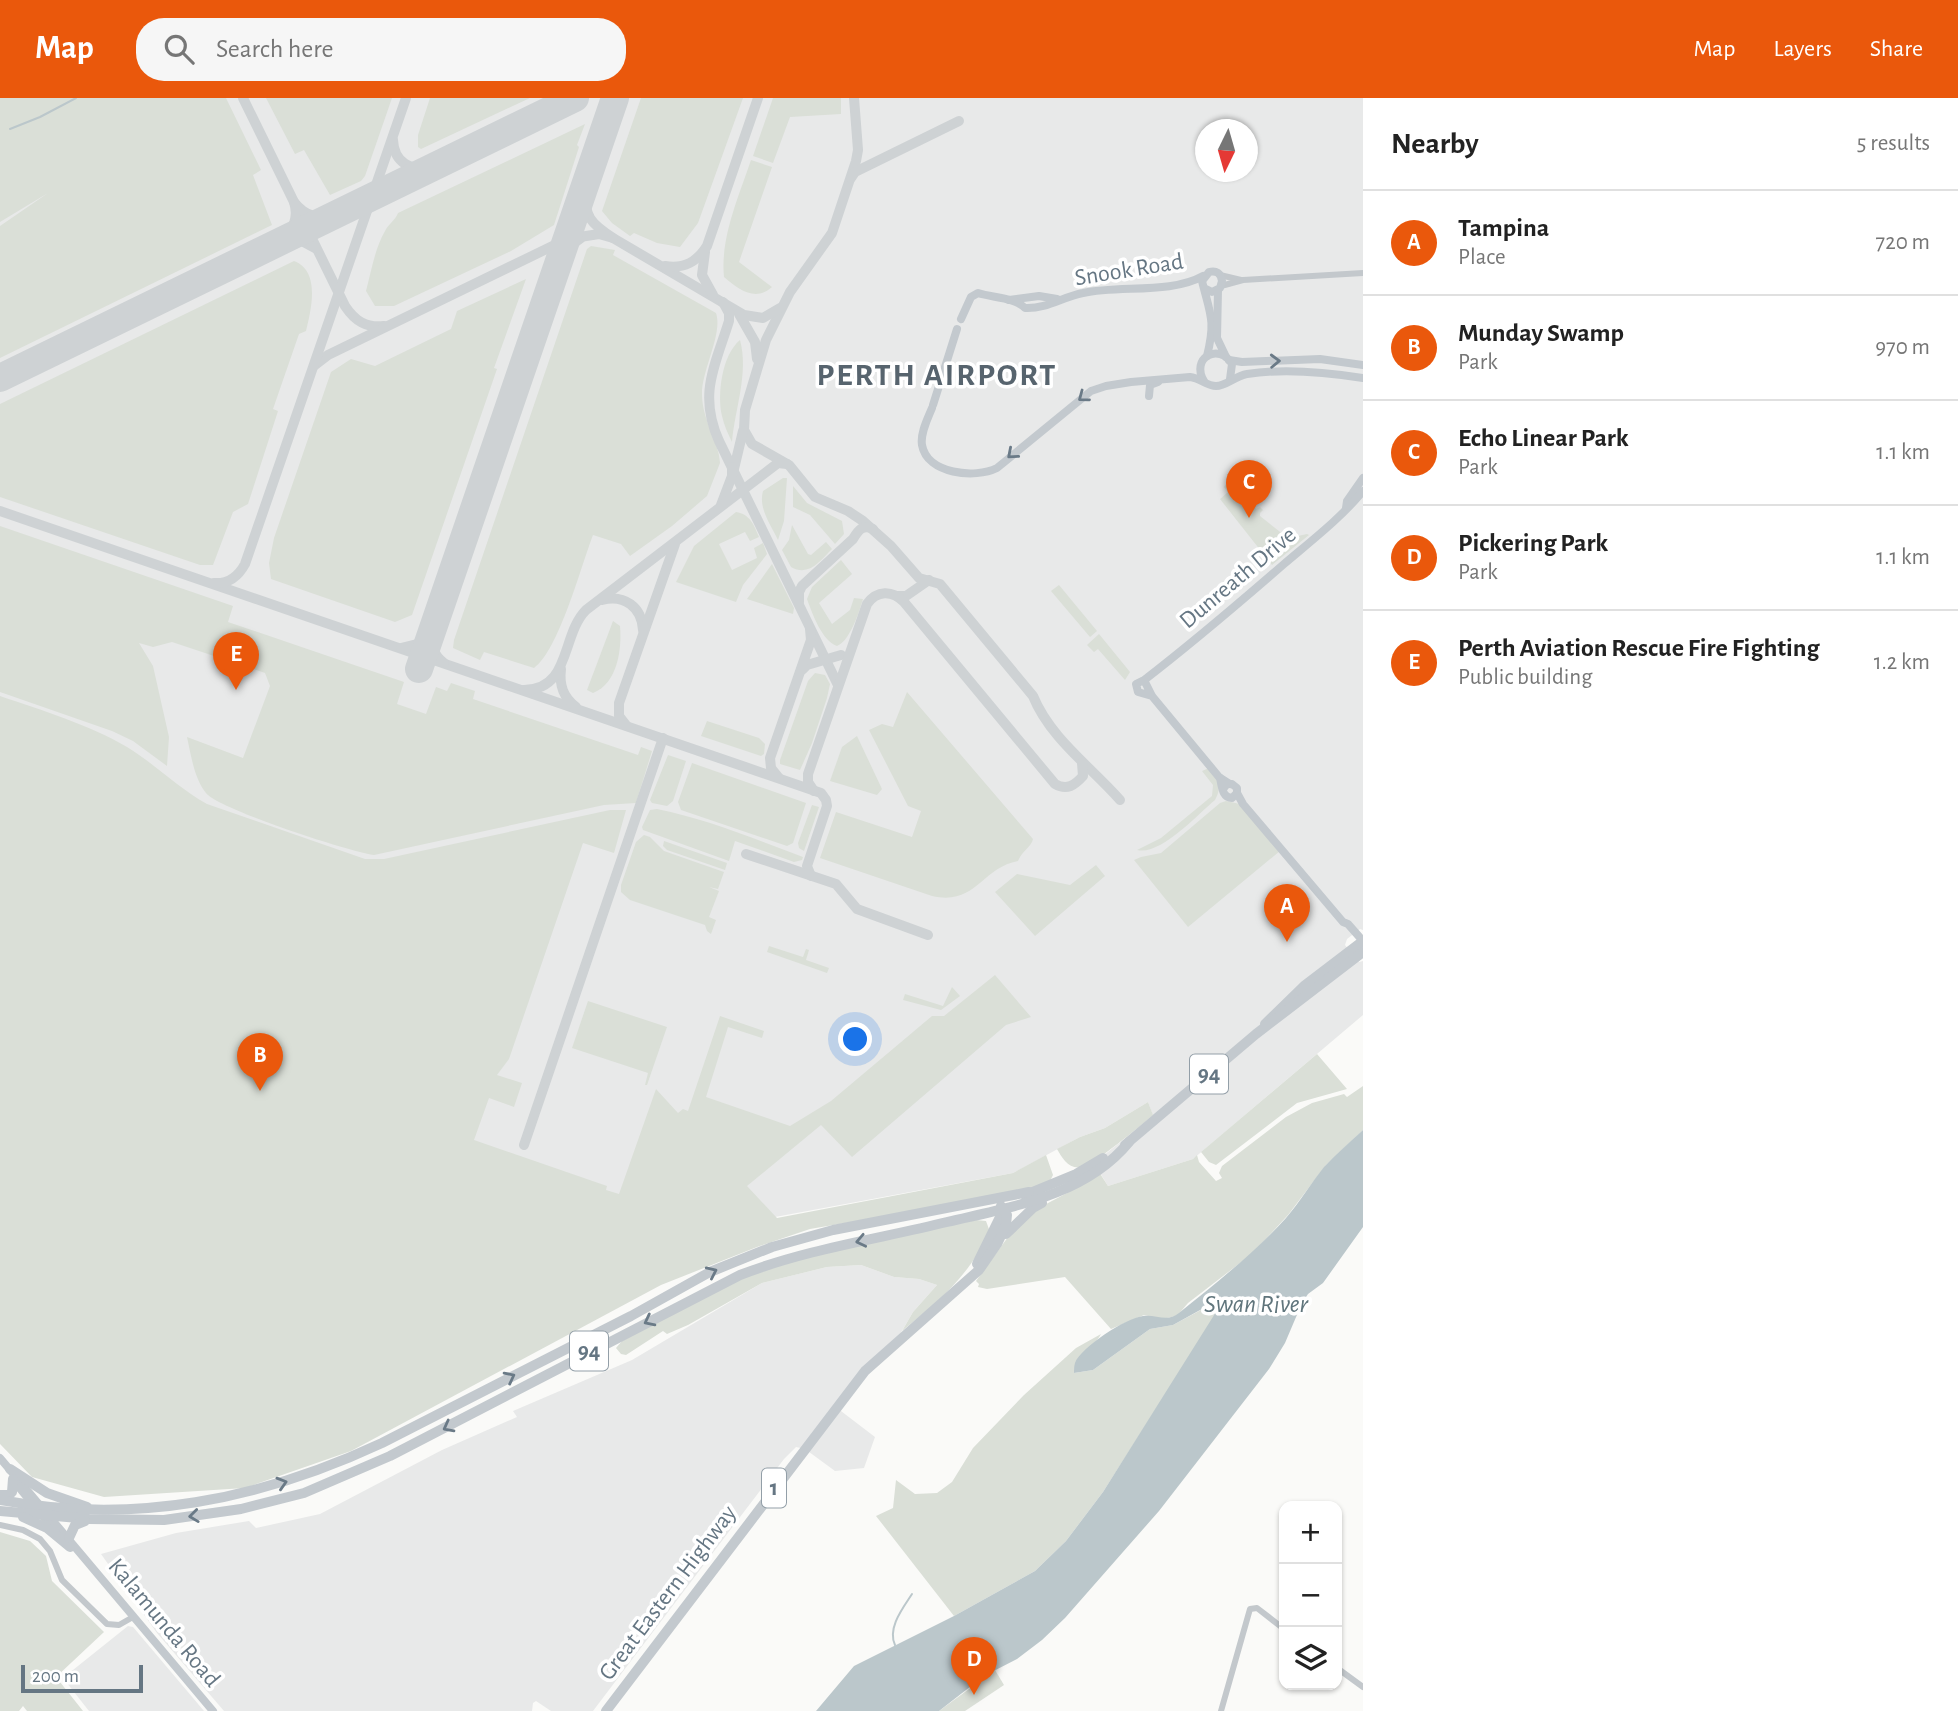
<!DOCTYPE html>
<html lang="en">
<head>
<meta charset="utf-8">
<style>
  body { margin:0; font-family:"Alegreya Sans",sans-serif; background:#f6f6f6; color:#222 }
  .controls { position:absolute; right:21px; bottom:21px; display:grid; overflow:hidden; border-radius:14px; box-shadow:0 2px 5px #0004 }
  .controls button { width:63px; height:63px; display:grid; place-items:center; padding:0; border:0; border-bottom:2px solid #e0e0e0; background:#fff; color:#222; font:35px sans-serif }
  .compass { position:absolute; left:1195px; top:21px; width:63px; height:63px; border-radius:50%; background:#fff; box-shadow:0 2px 5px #0004; rotate:185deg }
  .scale { position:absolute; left:21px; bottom:18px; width:122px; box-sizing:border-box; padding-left:7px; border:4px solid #657683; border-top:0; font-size:19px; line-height:24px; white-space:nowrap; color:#657683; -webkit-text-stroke:5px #fff; paint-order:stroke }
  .you { position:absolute; left:856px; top:942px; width:24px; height:24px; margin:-18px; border:5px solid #fff; border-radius:50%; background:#1a73e8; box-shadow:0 0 0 10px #1a73e833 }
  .badge { display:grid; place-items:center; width:46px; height:46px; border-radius:50%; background:#ea580c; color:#fff; font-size:23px; font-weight:700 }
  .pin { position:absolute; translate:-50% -58px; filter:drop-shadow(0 2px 4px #0008) }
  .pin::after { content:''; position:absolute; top:37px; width:24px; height:21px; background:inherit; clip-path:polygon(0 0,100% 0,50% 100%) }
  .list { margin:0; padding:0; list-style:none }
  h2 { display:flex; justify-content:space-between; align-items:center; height:91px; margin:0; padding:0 28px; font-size:30px }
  h2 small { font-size:23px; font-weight:400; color:#767676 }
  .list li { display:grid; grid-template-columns:46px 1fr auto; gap:21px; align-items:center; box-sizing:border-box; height:105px; padding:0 28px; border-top:2px solid #e0e0e0 }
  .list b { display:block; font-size:26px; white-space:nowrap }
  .list p { margin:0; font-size:23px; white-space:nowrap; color:#767676 }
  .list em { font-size:23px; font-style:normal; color:#767676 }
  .icon { flex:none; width:38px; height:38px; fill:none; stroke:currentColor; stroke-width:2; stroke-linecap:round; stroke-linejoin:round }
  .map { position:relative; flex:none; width:1363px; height:1613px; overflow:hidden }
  header { display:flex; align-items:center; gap:42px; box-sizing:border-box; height:98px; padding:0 35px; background:#ea580c; color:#fff }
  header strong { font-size:33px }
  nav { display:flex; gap:38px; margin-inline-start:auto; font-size:24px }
  .search { width:490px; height:63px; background:#f6f6f6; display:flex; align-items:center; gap:18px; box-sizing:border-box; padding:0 24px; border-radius:28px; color:#767676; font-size:26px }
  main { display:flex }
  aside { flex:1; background:#fff }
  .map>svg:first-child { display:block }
  .built { fill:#e8e9e9; fill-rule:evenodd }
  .green { fill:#dadfd7 }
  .water { fill:#bbc7cb }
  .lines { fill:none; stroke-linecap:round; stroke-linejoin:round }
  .stream { stroke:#bbc7cb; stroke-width:2 }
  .taxiway { stroke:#ced2d4; stroke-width:10 }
  .runway { stroke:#ced2d4; stroke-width:28 }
  .minor { stroke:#c3c8cc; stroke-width:6 }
  .major { stroke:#c3c9ce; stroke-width:8 }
  .highway { stroke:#c3c9ce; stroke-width:10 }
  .oneway { stroke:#6a7a87 }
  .labels { text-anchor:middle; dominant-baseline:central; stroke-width:7; stroke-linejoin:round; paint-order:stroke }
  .shield { fill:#fff; stroke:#939fa8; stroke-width:2 }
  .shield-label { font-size:23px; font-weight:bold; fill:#657683 }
  .street-label { font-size:24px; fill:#657683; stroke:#fff }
  .water-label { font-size:26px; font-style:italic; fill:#60757c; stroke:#fff }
  .district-label { font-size:32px; font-weight:bold; letter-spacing:2px; fill:#57646e; stroke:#fff }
</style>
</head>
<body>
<header>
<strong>Map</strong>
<div class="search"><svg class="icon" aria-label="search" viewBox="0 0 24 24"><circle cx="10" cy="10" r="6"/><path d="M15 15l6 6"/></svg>Search here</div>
<nav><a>Map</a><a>Layers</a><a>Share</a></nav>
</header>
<main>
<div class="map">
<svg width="1363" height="1613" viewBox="0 0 1363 1613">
  <rect width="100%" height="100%" fill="#fafaf8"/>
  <g class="built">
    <path d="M0 0H1363V832L1360 831 1347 841 1345 847 1359 864 1363 863V917L1193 1061 1108 1088 1094 1065 1153 1018 1148 1004 1105 1030 1080 1039 1013 1075 775 1119 736 1143 0 1086ZM1206 32H1248V74H1206Z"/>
    <path d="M861 1167 894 1179 919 1181 937 1187 913 1214 893 1248 837 1310 875 1339 864 1370 835 1373 805 1351 796 1349 784 1361 593 1613H551L536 1603 533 1605 532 1613H224L157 1535 101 1456 176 1435 249 1423 256 1430 320 1416 442 1352 517 1319 513 1313 632 1262 762 1185 827 1169Z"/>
    <path d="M128 1528 133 1529 204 1613H89L63 1580Z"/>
  </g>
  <g class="green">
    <path d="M0 0H226L261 72 253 77 272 127 0 260V128L48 95 0 124Z"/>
    <path d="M266 0H392L365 78 361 83 330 97 304 52 295 56Z"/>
    <path d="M430 0H530L421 51 418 49V37Z"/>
    <path d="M641 0H743L698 125 680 149 657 145 634 135 630 138 612 125 602 113Z"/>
    <path d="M773 0H841V16L790 19 773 65 753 58Z"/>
    <path d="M585 26 577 47 579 49 554 127 511 153 394 208H375L366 193C371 174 375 150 385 133 389 125 395 123 398 115Z"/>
    <path d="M751 62 772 69 739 164 772 189C756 204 739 192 724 179 720 140 739 98 751 62Z"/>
    <path d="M591 148 615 152 613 157 716 215C723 236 702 271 702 296 702 323 719 343 720 365L707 398 672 428 630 458 621 446 593 437C581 468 559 552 534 570L484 554 480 562 453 550 454 542 587 151Z"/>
    <path d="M294 163C321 173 311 212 306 233L299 236 273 311 278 313 248 406 233 414 213 467H200L0 399V306Z"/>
    <path d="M526 181 494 270 497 271 412 517 395 524 271 481 269 465 274 440 331 274 351 261 375 268 451 231 457 213Z"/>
    <path d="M740 242C749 275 735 310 732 344 728 336 724 327 722 318 717 296 722 257 740 242Z"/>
    <path d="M1243 374 1236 381V385L1256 411 1260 409 1263 412 1260 415V418L1284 437 1293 433 1298 438 1307 436 1309 437 1272 467 1220 401 1228 394 1224 389 1229 382 1227 376Z"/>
    <path d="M783 380H787L784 423 778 442C771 427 758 410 763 393Z"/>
    <path d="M793 388 807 405 842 423 844 436 835 446 810 417 793 409Z"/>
    <path d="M736 414C750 416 754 427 759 439L750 443 745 434 719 446 732 472 757 460 754 450 763 445 767 456 743 487 736 504 676 484 694 448Z"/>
    <path d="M792 427 808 456 811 457 826 444 832 451C820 463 809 479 791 469L782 452 789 442Z"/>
    <path d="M0 428 233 508 228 524 404 584 397 606 426 616 436 589 447 593 451 585 475 593 473 601 638 657 641 649 652 653 636 705 604 707 374 757C350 754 218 711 206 695 194 680 191 657 187 639L243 660 270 588 265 575 172 544 153 549 139 545 153 568 169 639 167 668 133 643 112 633 0 594Z"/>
    <path d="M841 462 852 476 819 505 832 526 850 512 854 500 863 501C859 514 850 543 837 548 822 543 812 515 807 501L812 489Z"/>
    <path d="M772 466 794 510 793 516 747 501Z"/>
    <path d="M1059 487 1097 533 1090 539 1051 493Z"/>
    <path d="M613 523 620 528C622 550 618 585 593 595L587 592Z"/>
    <path d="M1099 536 1130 574 1125 582 1098 551 1094 554 1087 547Z"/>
    <path d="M815 575 825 577 830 586 827 600 812 645 800 672 780 666V662L808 583Z"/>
    <path d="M907 594 1033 741C1032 748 1022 753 1018 763 981 770 976 808 932 798L820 760 836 714 912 739 921 713 908 708 869 632 882 626 893 629Z"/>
    <path d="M0 598C41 612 90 627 127 649 155 666 178 690 207 706L365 761H384L610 712H626L614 755 583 745 509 961 497 977 522 985 514 1009 489 1000 474 1042 607 1088 606 1092 619 1096 656 991 678 1015 683 1011 688 1013 720 918 764 933 762 940 728 929 706 999 790 1028 831 1003 932 918H944L995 877 1031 919 1006 927 852 1059 821 1027 747 1088 777 1120 1013 1075 1046 1057 1053 1077 1050 1083 1015 1096 810 1131 757 1149 661 1187 351 1353 245 1390 104 1399 32 1379 0 1346Z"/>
    <path d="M707 623 759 640 765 646 764 656 761 658 701 638Z"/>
    <path d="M857 638 882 691 877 697 830 683 842 649Z"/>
    <path d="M668 657 686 663 673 703 667 708 652 705 650 702Z"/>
    <path d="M692 665 806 705 793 745 787 748 681 712 678 704Z"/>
    <path d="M1209 670C1217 680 1223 689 1215 702 1197 717 1160 758 1137 752L1161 740 1212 698 1213 687 1202 673Z"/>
    <path d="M1226 703 1240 706 1280 753 1188 829 1134 762 1141 759 1161 755 1220 705Z"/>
    <path d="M812 707 819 709 804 753 799 750 798 745Z"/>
    <path d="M657 711C707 721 755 741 803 759L802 762 794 764 735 743 729 763 643 732 642 729 650 712Z"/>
    <path d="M644 737 650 739 664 753 724 774 718 791 709 789 719 793 709 819 716 822 711 836 707 833 705 827 630 802 621 794V787L636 744Z"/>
    <path d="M664 743 727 765 725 772 667 752 663 748Z"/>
    <path d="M1096 767 1105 778 1035 838 995 794 1017 776 1070 787Z"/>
    <path d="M769 848 803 859 806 851 809 852 806 862 829 870 827 875 767 854Z"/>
    <path d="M952 889 960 898 941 912 903 902 905 896 943 908Z"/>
    <path d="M588 903 667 929 647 987H645L648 975 572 950Z"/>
    <path d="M1317 956 1347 991 1297 1005 1216 1067 1209 1064 1201 1054Z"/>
    <path d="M1363 988V1032L1326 1067 1288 1117 1253 1155 1188 1205 1177 1218 1161 1221 1144 1217 1111 1231 1065 1179 987 1191 978 1189 979 1186 976 1183 1016 1128 1033 1113 1067 1095 1099 1074 1108 1088 1193 1061 1197 1057 1199 1064 1216 1083 1222 1080 1219 1075 1222 1068 1286 1019 1312 1005 1344 996 1347 999Z"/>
    <path d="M1148 1004 1153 1017C1139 1029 1096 1065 1082 1069 1069 1072 1062 1060 1057 1051L1080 1039 1105 1030Z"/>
    <path d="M976 1122 986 1123 990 1134C966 1181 941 1201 902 1233L913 1214 937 1187 919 1181 894 1179 861 1167 827 1169 762 1185 688 1227 667 1236 663 1233 626 1257 621 1256 616 1250 622 1243 746 1177 837 1151Z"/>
    <path d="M1212 1206 1217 1215 1103 1394 1066 1443 1035 1473 954 1518 876 1418 893 1410 896 1382 915 1396 937 1395 952 1384 973 1350 1024 1297 1076 1250 1101 1236C1091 1254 1077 1252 1074 1275L1093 1272 1150 1231 1173 1227Z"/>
    <path d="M0 1434 30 1443 46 1458 52 1483 104 1534 56 1579 83 1613H27L23 1608 19 1613H0Z"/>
    <path d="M995 1572 1004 1587 965 1613H939Z"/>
  </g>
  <path class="water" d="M1363 1032V1129L1323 1185 1308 1196 1302 1205 1285 1245 1269 1271 1159 1413 1065 1520 1042 1542 1017 1561 984 1578 939 1613H816L854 1568 954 1518 1035 1473 1066 1443 1103 1394 1216 1214 1211 1206 1173 1227 1150 1231 1093 1272 1074 1275C1074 1272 1074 1268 1075 1265 1081 1249 1126 1220 1143 1218 1156 1216 1167 1225 1179 1215 1216 1185 1253 1156 1286 1120 1300 1104 1311 1085 1324 1069 1336 1056 1350 1044 1363 1032Z"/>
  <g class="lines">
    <g class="stream">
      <path d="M10 31 40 19 76 0"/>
      <path d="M895 1547C887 1530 903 1510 912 1496"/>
    </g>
    <g class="taxiway">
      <path d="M243 0 345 208C355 223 366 230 384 228"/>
      <path d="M854 0 858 52 856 63 832 135 790 194 766 242 745 312 744 332 752 346 789 367 815 399 848 413 863 423 891 448 919 480 940 486 1033 598C1050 640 1091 669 1120 702"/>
      <path d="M393 42C394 65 411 73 432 70"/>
      <path d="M851 80 855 74 959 23"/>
      <path d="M584 91C585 119 590 125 613 140L744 217 763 220 780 210"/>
      <path d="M357 106 372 94"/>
      <path d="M373 107 391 90"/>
      <path d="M559 142 571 126 577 110"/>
      <path d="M315 150 302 143H281C293 133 299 120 294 104 306 119 318 121 336 116"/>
      <path d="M562 154 581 140"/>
      <path d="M705 154 702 177 713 197"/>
      <path d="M665 168C684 171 697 164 707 148L758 0"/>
      <path d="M723 204 729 215V223C715 268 698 296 719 343L838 587"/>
      <path d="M739 216 755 244 757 261"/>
      <path d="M315 267 328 257 567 141 599 136 613 140"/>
      <path d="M733 375 743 333"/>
      <path d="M721 407 732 378V369"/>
      <path d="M0 413 821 695 826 702 827 708 807 768 811 778"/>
      <path d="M214 485C228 486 238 479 245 466L406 0"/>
      <path d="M897 498H906L929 482"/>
      <path d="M602 502C624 496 642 509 643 532"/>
      <path d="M799 504V494L802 488 853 441C858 433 862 426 873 431"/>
      <path d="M432 533C430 546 433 557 444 565"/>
      <path d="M401 550 421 545 434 527"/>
      <path d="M561 571C559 587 563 599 576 609"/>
      <path d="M802 572 807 567 841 557"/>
      <path d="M524 592C571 592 561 537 586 512L778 365 787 366"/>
      <path d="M626 627 619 618V605L675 446"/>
      <path d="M779 680 771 670 770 660 811 542 810 531"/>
      <path d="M814 693 808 684V676L867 506C877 492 892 492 904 504L1055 686C1067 693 1075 687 1083 678L1082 665"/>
      <path d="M746 756 836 786 857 811 928 837"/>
      <path d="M524 1047 663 640"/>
    </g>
    <g class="runway">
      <path d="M0 280 575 0"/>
      <path d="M419 571 615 0"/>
    </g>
    <g class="minor">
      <path d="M1220 177 1241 182"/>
      <path d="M1221 188 1243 182 1363 175"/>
      <path d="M0 1427 23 1432 40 1441 50 1453 62 1482 107 1526 119 1527 133 1519"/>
      <path d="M1337 1570 1363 1589"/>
      <path d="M1221 1613 1250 1511 1257 1510 1284 1531"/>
    </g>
    <g class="major">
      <path d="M1204 190 1212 194 1220 190 1222 183C1221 175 1216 172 1209 174L1202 183C1210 216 1216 222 1207 258"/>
      <path d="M1218 192 1217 240 1226 259"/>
      <path d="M1009 202 1039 198 1057 201"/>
      <path d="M961 221 971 199 978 195C993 200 1014 199 1025 210 1047 211 1062 199 1083 195 1120 187 1171 196 1203 178"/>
      <path d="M1229 262 1242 264 1320 261 1363 267"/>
      <path d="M1204 283C1190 260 1219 244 1232 266L1230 281"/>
      <path d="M1149 298 1150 287 1158 284"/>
      <path d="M933 307 957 231"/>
      <path d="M932 310C928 320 920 335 922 347 927 376 975 381 997 370L1091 293 1106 288 1131 284 1190 279C1200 280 1207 288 1216 288 1226 288 1235 278 1247 276 1285 270 1325 274 1363 280"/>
      <path d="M1346 410 1347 403 1363 380"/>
      <path d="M1143 583C1191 546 1238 506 1284 466 1311 443 1341 420 1363 393"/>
      <path d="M1152 598 1138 594 1136 586 1142 583 1145 584 1152 598 1219 679 1230 686"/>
      <path d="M1220 680C1222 688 1222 700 1232 700L1237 695V690L1232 686H1227L1223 691"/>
      <path d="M1237 695 1243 706 1343 824 1348 826 1363 843"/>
      <path d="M0 1360 213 1613"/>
      <path d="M17 1387 56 1434"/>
    </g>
    <g class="highway">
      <path d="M1265 926 1304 888 1363 843"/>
      <path d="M1125 1047 1256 936 1363 854"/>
      <path d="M1025 1097 1076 1076 1103 1060"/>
      <path d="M1006 1136 1033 1110 1042 1105"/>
      <path d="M977 1166 1004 1111"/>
      <path d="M10 1371 47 1395 87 1409"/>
      <path d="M0 1397H9L12 1394 13 1381"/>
      <path d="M0 1402C134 1427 260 1402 382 1345L631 1218 710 1174 772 1149 833 1132 1029 1094"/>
      <path d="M0 1413 89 1421 164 1422 241 1411 304 1395 390 1358 740 1177C807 1151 878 1141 947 1124 1010 1109 1085 1098 1129 1044"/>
      <path d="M23 1419 47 1430 70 1449"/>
      <path d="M69 1440 75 1427 85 1423"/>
      <path d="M606 1613 865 1273 979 1172 997 1146 1006 1127 1007 1117 1001 1108"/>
    </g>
  </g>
  <defs><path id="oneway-chevron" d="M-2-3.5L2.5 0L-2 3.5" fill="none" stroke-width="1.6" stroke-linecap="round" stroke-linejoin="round" transform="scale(1.75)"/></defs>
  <g class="oneway">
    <use href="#oneway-chevron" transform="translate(1275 263) rotate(-2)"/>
    <use href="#oneway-chevron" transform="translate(1083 299) rotate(143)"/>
    <use href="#oneway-chevron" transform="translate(1012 356) rotate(139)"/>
    <use href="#oneway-chevron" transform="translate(861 1143) rotate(168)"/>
    <use href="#oneway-chevron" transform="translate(712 1174) rotate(-25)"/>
    <use href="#oneway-chevron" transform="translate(649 1223) rotate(153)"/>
    <use href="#oneway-chevron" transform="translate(510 1279) rotate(-27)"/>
    <use href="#oneway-chevron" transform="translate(448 1329) rotate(152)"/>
    <use href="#oneway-chevron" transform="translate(282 1385) rotate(-17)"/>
    <use href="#oneway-chevron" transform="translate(194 1418) rotate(173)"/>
  </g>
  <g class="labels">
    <g class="shield">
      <rect x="1190" y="956.5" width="38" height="39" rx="5"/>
      <rect x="570" y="1233.5" width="38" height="39" rx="5"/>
      <rect x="762" y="1370.5" width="24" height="39" rx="5"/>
    </g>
    <g class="shield-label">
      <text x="1209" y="976">94</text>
      <text x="589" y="1253">94</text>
      <text x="774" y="1390">1</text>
    </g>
    <g class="street-label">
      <text transform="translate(1129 172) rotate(-9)">Snook Road</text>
      <text transform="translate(1238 480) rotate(-40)">Dunreath Drive</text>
      <text transform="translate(668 1495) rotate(-53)">Great Eastern Highway</text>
      <text transform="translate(164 1525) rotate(50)">Kalamunda Road</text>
    </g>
    <g class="water-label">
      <text x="1256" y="1206">Swan River</text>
    </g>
    <g class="district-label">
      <text x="937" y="277">PERTH AIRPORT</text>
    </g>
  </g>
</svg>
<div class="controls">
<button>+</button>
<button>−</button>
<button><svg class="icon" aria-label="layers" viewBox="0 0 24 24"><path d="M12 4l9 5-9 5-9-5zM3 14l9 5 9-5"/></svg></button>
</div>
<svg class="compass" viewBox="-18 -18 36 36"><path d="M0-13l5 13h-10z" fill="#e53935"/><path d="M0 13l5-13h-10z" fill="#767676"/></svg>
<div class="scale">200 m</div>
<div class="you"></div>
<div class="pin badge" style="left:1287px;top:844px">A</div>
<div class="pin badge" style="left:260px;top:993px">B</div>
<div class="pin badge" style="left:1249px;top:420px">C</div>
<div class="pin badge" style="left:974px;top:1597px">D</div>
<div class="pin badge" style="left:236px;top:592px">E</div>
</div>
<aside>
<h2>Nearby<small>5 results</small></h2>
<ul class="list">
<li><span class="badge">A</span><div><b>Tampina</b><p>Place</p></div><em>720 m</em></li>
<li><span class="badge">B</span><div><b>Munday Swamp</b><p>Park</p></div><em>970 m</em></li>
<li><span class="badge">C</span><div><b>Echo Linear Park</b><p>Park</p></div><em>1.1 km</em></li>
<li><span class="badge">D</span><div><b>Pickering Park</b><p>Park</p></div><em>1.1 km</em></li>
<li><span class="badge">E</span><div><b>Perth Aviation Rescue Fire Fighting</b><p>Public building</p></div><em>1.2 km</em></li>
</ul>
</aside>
</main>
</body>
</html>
